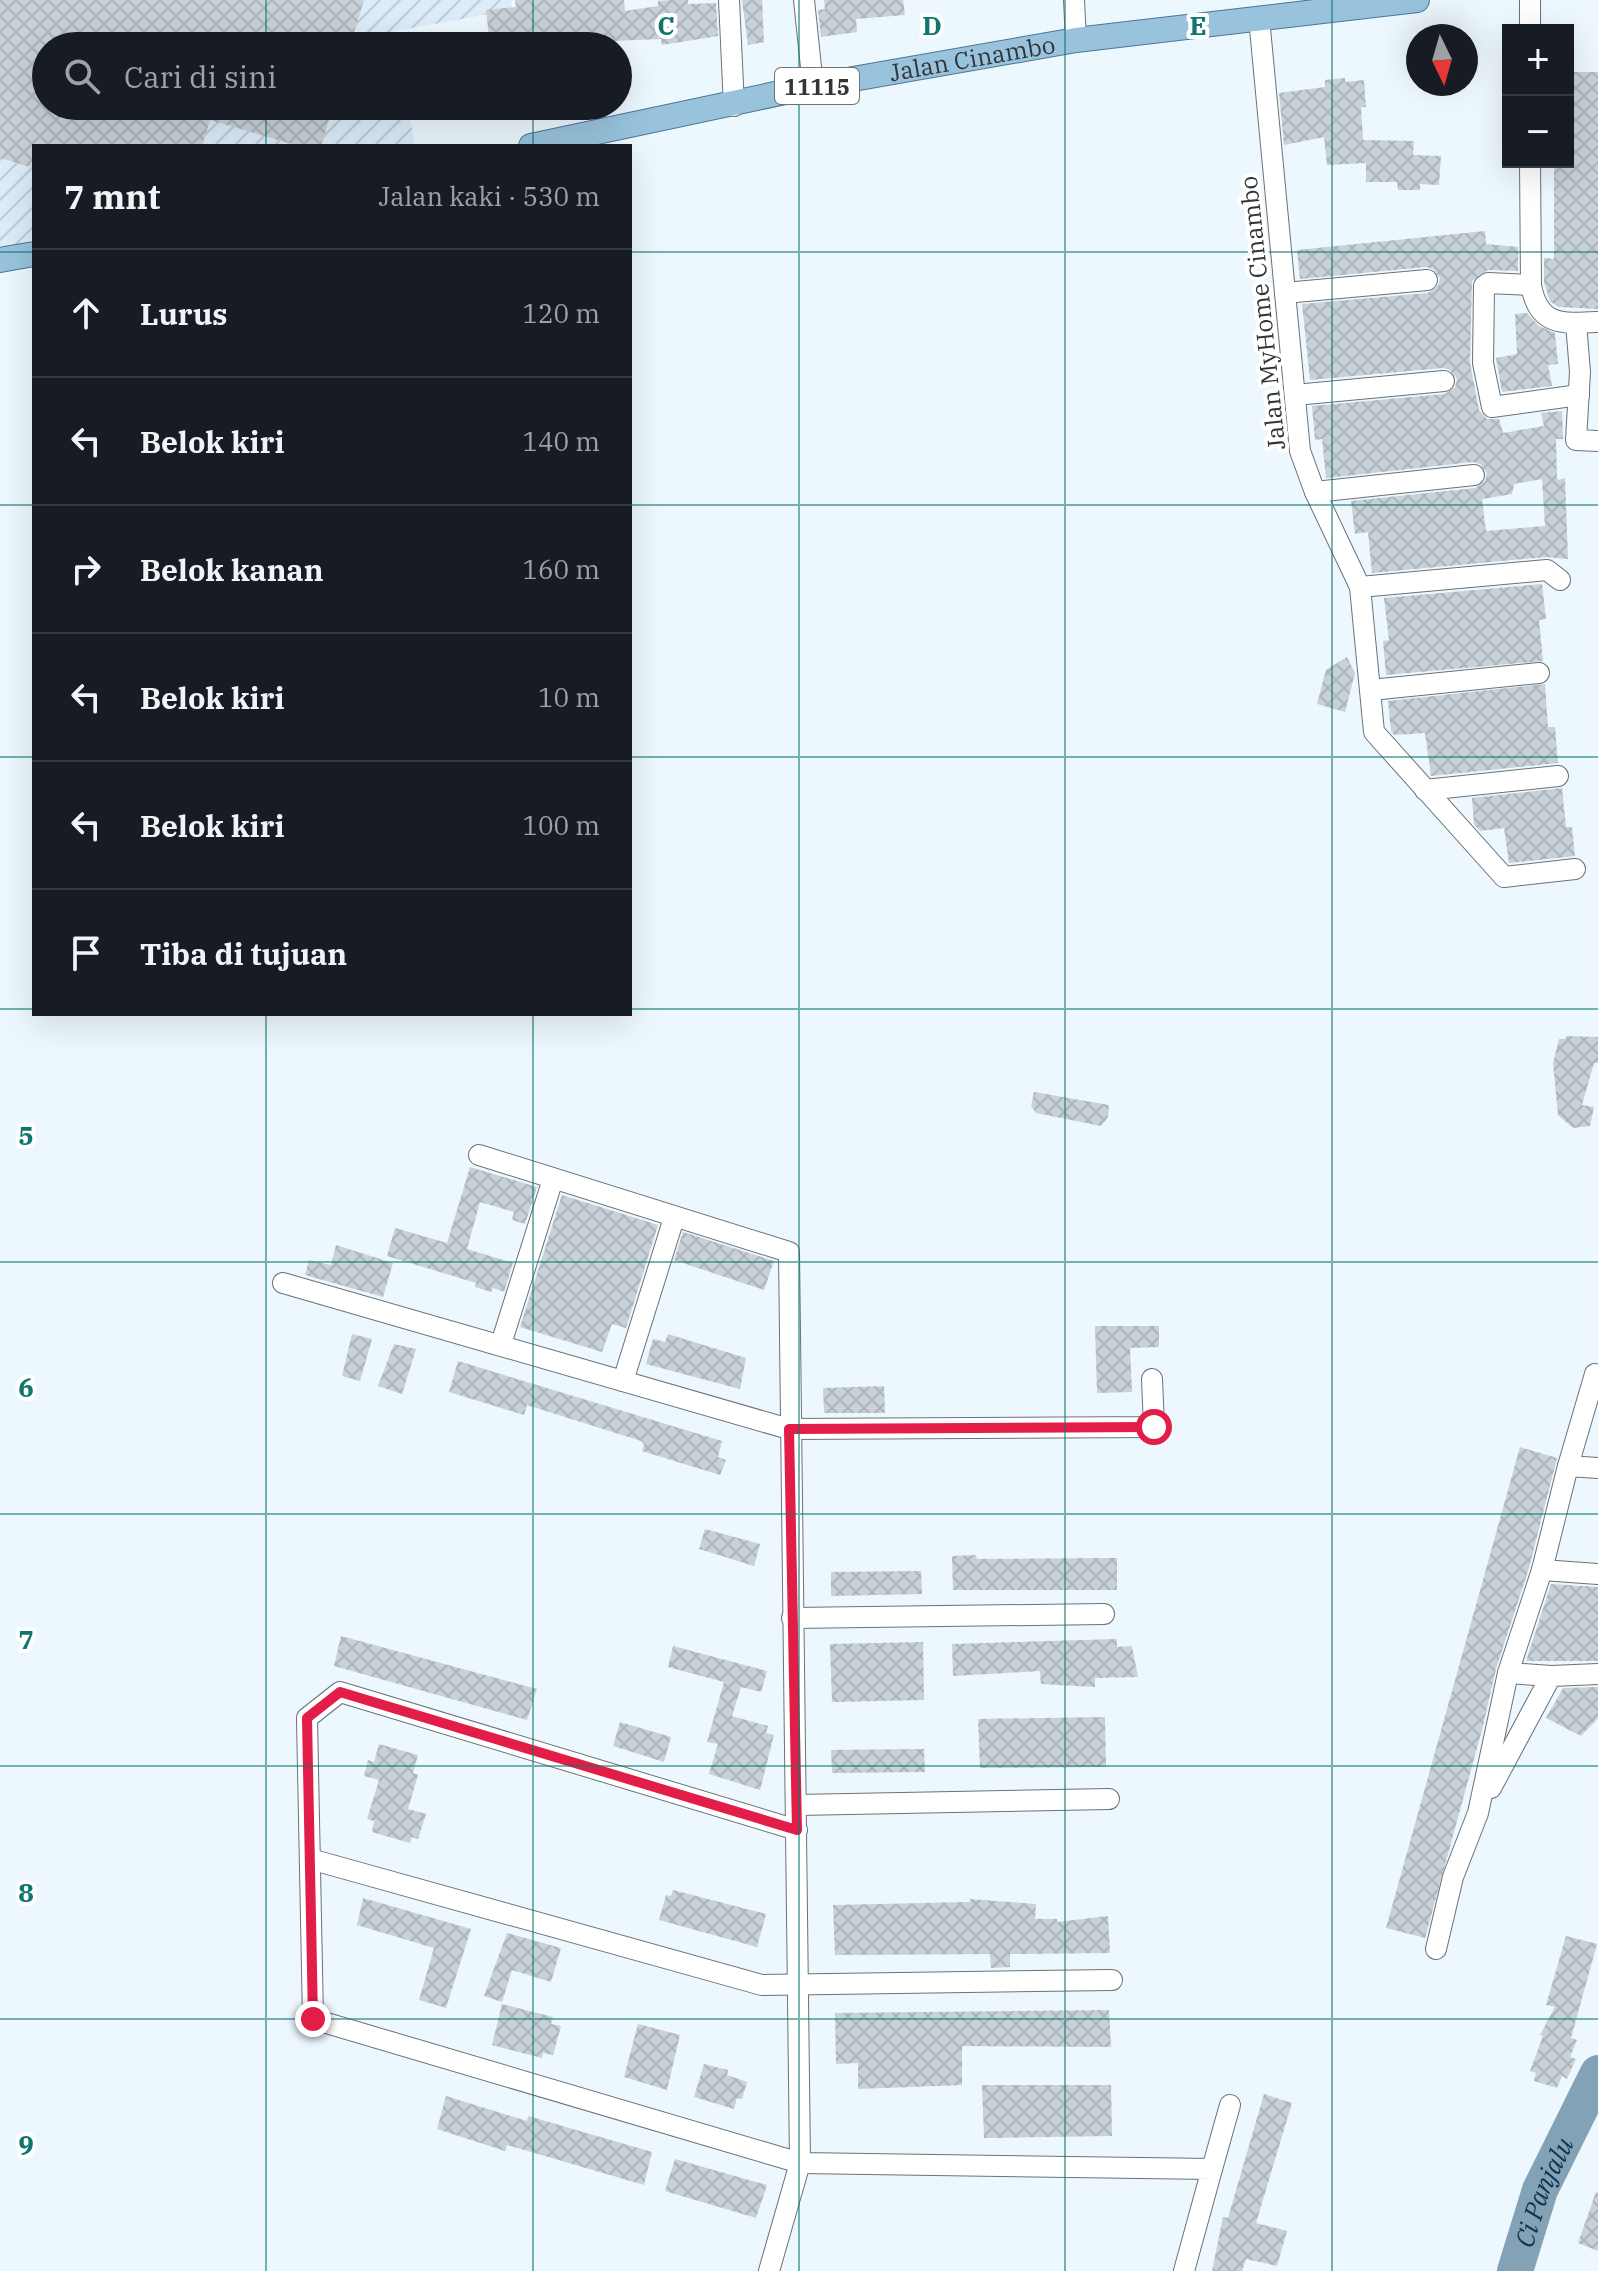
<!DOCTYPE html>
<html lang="id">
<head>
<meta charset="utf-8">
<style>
  body { margin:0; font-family:"IBM Plex Serif",serif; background:#242831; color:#f1f3f6 }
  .controls { position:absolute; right:24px; top:24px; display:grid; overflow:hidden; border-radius:0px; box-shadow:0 8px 32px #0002 }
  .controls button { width:72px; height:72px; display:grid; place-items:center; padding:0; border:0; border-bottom:2px solid #363941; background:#171b24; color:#f1f3f6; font:40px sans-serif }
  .compass { position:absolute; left:1406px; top:24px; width:72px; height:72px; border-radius:50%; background:#171b24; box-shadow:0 8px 32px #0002; rotate:175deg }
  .stop { position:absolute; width:24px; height:24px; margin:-18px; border:6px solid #e11d48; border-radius:50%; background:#fff }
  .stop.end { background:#e11d48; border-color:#fff; box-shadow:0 2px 8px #0008 }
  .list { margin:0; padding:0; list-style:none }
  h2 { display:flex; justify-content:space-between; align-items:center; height:104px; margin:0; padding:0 32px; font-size:34px }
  h2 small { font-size:26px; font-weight:400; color:#9ea1a6 }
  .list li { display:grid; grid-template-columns:52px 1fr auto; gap:24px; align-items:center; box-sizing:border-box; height:128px; padding:0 32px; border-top:2px solid #363941 }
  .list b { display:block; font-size:30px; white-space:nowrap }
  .list em { font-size:26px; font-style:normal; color:#9ea1a6 }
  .icon { flex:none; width:44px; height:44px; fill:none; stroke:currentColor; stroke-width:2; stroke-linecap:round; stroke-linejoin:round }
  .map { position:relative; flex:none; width:1598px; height:2271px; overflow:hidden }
  .search { position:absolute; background:#171b24; box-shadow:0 8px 32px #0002; left:32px; top:32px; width:600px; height:88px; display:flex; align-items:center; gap:20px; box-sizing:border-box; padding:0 28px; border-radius:44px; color:#9ea1a6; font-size:30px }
  .panel { position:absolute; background:#171b24; box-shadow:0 8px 32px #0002; left:32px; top:144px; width:600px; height:872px; border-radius:0px }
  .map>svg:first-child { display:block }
  .industrial { fill:url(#industrial-furrows) }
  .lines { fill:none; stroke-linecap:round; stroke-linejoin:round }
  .river { stroke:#83a2b6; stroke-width:36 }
  .building { fill:url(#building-cross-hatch); fill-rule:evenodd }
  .minor-casing { stroke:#6a7278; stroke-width:22 }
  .major-casing { stroke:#497795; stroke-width:26 }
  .minor { stroke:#fff; stroke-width:20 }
  .major { stroke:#99c3dd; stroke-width:24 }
  .route { stroke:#e11d48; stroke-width:10 }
  .grid { fill:none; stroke:#0f766e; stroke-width:2; stroke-opacity:0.55 }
  .labels { text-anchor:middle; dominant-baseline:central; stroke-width:8; stroke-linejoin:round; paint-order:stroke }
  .shield { fill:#fff; stroke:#707274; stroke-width:2 }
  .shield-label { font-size:22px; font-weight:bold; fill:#323538 }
  .street-label { font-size:24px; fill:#323538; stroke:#fff }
  .water-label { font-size:26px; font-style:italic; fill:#0e364d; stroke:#fff }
  .grid-label { font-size:26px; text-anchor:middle; font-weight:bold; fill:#0f766e; stroke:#fff; stroke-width:8; stroke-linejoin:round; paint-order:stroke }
</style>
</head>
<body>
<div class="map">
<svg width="1598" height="2271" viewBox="0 0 1598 2271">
  <defs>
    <pattern id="industrial-furrows" width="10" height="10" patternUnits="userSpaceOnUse" patternTransform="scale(2)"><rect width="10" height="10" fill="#dcedf9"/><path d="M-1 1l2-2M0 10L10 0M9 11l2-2" fill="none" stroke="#bdccd6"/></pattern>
    <pattern id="building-cross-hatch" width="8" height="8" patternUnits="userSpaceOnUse" patternTransform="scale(2)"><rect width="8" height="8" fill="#c8d1d8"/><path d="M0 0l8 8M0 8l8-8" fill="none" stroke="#acb4ba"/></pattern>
  </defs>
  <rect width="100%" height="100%" fill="#edf7fe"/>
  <path class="industrial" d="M0 0H511L512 10 395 31 397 46H46V106H408L415 146H34V240L0 248Z"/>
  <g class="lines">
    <path class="river" id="s1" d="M1515 2271 1540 2190 1598 2073"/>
  </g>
  <g class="building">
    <path d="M0 0H364L350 46H46V106H333L321 146H298L210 120 202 146H34L31 167 0 158Z"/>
    <path d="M515 0H624L625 11 658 6V1L671 0H688V4L716 3 718 36 662 45 661 39 490 46 486 10 516 7Z"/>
    <path d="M742 0H762L764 42 748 45Z"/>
    <path d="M824 0H903L905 15 856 19 857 32 821 37 818 10 825 9Z"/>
    <path d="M1568 72H1598V309L1558 307 1550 301 1544 283V258L1554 259V166H1558L1559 162H1568Z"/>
    <path d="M1345 78V82L1364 80 1366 107H1361L1363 140 1414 141 1413 155 1441 156 1439 185 1420 184V190H1398L1397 182H1366V163L1327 165 1324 137 1284 145 1279 93 1325 87V80Z"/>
    <path d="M1485 231 1486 244 1518 247V271L1488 270 1472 281 1470 363 1479 410 1487 419H1499L1503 433 1544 426 1541 413 1562 411 1563 439H1556L1557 477 1558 480 1565 478 1568 559 1546 557 1372 573 1368 532 1355 534 1351 501 1475 488 1485 481 1487 473 1480 464 1473 462 1326 478 1322 439 1315 440 1312 406 1445 394 1455 387 1457 379 1450 370 1443 368 1310 380 1302 304 1428 293 1438 286 1440 278 1433 269 1426 267 1300 279 1297 250ZM1542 479 1545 526 1486 531 1482 499 1512 494 1514 484Z"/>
    <path d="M1527 313 1539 326 1555 333 1558 364 1548 365 1552 386 1502 392 1496 358 1517 354 1515 314Z"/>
    <path d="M1542 584 1546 619 1539 620 1543 661 1386 675 1383 641 1389 640 1384 598Z"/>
    <path d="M1347 657 1355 673 1345 712 1317 704 1326 670Z"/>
    <path d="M1545 684 1548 727H1555L1558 763 1431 776 1425 733 1394 735 1391 731 1388 701Z"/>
    <path d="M1562 788 1566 827H1572L1575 856 1509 863 1504 828 1480 831 1474 824 1472 798Z"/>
    <path d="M1566 1036 1598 1037V1063H1594L1582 1105 1594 1107 1590 1126 1573 1128 1558 1115 1553 1063 1559 1039H1566Z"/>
    <path d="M1034 1092 1109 1105 1108 1117 1101 1126 1036 1113 1031 1106Z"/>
    <path d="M470 1167 537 1187 525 1224 512 1220 514 1212 480 1202 467 1249 513 1263 504 1292 493 1288 491 1292 475 1287 476 1283 387 1256 395 1228 447 1243Z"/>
    <path d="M562 1195 658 1225 626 1328 612 1324 602 1352 520 1327Z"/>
    <path d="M683 1232 774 1261 764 1290 674 1260Z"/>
    <path d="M336 1245 393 1263 383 1297 305 1275 309 1260 331 1265Z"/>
    <path d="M1095 1326H1159V1347L1130 1348 1132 1392 1097 1393Z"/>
    <path d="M352 1334 372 1339 360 1381 342 1376Z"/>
    <path d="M668 1334 746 1358 740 1389 646 1364 653 1339 665 1342Z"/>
    <path d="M394 1344 416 1349 402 1394 378 1386Z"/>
    <path d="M458 1361 722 1441 718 1457 726 1460 720 1475 642 1451 644 1444 641 1441 527 1405 524 1415 449 1392Z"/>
    <path d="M884 1386 885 1413H824L823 1388Z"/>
    <path d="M1520 1447 1557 1458 1529 1568 1496 1669 1482 1730 1425 1938 1386 1928Z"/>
    <path d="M705 1529 760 1544 754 1566 699 1549Z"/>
    <path d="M976 1555 977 1559 1117 1558V1590H953L952 1556Z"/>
    <path d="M921 1571 922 1594 831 1596V1572Z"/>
    <path d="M1551 1584 1598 1587V1661H1526Z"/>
    <path d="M341 1636 537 1689 527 1720 334 1666Z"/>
    <path d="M1117 1639V1647L1132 1646 1138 1677 1095 1678V1687L1041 1684 1040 1671 953 1676 952 1644Z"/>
    <path d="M923 1642 924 1700 832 1702 830 1644Z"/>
    <path d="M673 1646 767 1671 761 1692 741 1687 732 1716 768 1726 766 1733 774 1735 760 1790 709 1774 718 1744 707 1742 724 1682 668 1667Z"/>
    <path d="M1598 1687V1718L1581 1736 1546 1718 1563 1688Z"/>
    <path d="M1105 1717 1106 1767 980 1768 978 1719Z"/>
    <path d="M620 1722 671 1737 664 1762 613 1746Z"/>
    <path d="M379 1744 418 1755 413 1773 418 1775 408 1809 426 1814 418 1839 412 1837 410 1843 372 1832 374 1821 367 1819 379 1780 364 1776 368 1760 374 1762Z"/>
    <path d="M924 1749 925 1772 832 1773 831 1750Z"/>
    <path d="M673 1890 766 1914 757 1947 659 1920 666 1895 671 1896Z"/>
    <path d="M363 1898 471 1929 446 2008 419 2000 434 1948 357 1925Z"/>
    <path d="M970 1899 1036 1904 1035 1919H1057V1922L1108 1916 1110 1953 1010 1954V1967L991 1968 990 1954 835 1955 833 1905 970 1902Z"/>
    <path d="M507 1933 561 1948 551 1982 512 1970 502 2002 484 1996Z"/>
    <path d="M1566 1936 1597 1944 1571 2038 1577 2040 1570 2057 1576 2059 1567 2079 1562 2076 1557 2088 1534 2081 1536 2073 1530 2071 1543 2036 1540 2035 1555 2007 1546 2005Z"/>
    <path d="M502 2004 553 2017 551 2024 561 2026 553 2055 543 2053 542 2058 492 2045Z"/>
    <path d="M1109 2010 1111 2047 962 2046V2085L858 2089V2063L836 2064 835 2013Z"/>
    <path d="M638 2024 680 2035 667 2090 624 2077Z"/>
    <path d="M704 2064 728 2070 727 2075 747 2082 742 2099 737 2098 734 2109 694 2097Z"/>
    <path d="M982 2085H1111L1112 2136 984 2138Z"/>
    <path d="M1264 2094 1292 2103 1256 2223 1287 2231 1277 2266 1246 2259 1242 2271H1212L1223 2217 1228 2218Z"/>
    <path d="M446 2096 527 2121 528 2116 652 2152 644 2185 507 2145 505 2151 437 2129Z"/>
    <path d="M675 2159 767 2185 756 2218 665 2191Z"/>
    <path d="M1596 2192 1598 2193V2251L1578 2243Z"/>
  </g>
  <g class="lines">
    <defs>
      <g id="minor">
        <path d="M729 0 734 106"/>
        <path d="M804 0 813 86"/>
        <path d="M1074 0 1076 40"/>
        <path d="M1530 0V30"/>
        <path d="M1259 18 1300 451 1315 492 1360 587 1374 732 1504 877 1575 869"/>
        <path d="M1530 162 1531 285C1538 326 1562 324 1598 322"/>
        <path d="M1531 285 1488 283 1484 286 1483 363 1492 407 1579 395"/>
        <path d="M1285 293 1427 280"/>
        <path d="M1576 323 1580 372 1576 440 1598 441"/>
        <path d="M1295 395 1444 381"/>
        <path d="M1315 492 1474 475"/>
        <path d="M1360 587 1547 570 1560 580"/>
        <path d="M1371 690 1539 673"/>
        <path d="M1425 790 1558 776"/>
        <path d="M479 1155 789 1252 800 2163 769 2271"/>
        <path d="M283 1283 789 1429 1154 1427 1152 1379"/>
        <path d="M501 1344 553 1179"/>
        <path d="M623 1381 674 1218"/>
        <path d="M1568 1466 1595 1374"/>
        <path d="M1542 1570 1598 1574"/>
        <path d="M792 1618 1104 1614"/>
        <path d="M1508 1673 1551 1676"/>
        <path d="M1491 1788 1551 1676 1598 1674"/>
        <path d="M797 1805 1109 1799"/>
        <path d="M797 1830 340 1692 307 1718 313 2019 800 2163 1212 2169 1184 2271"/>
        <path d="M310 1859 762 1985 1112 1980"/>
        <path d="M1436 1949 1453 1877 1478 1813 1508 1673 1542 1570 1568 1466 1598 1468"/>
        <path d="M1212 2169 1230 2105"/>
      </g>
      <g id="major">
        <path id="s2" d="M531 146 813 86 1076 40 1417 0"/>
        <path d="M0 260 34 254"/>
      </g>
    </defs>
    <use href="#minor" class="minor-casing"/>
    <use href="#major" class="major-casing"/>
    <use href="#minor" class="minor"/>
    <use href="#major" class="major"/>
  </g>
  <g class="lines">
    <path class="route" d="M313 2019 307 1718 340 1692 797 1830 789 1429 1154 1427"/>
  </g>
  <path class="grid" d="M266 0V46M533 0V46M799 0V2271M1065 0V2271M1332 0V2271M266 106V146M533 106V146M0 252H34M630 252H1598M0 505H34M630 505H1598M0 757H34M630 757H1598M0 1009H34M630 1009H1598M266 1014V2271M533 1014V2271M0 1262H1598M0 1514H1598M0 1766H1598M0 2019H1598"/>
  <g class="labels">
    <rect class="shield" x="775" y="68" width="84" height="36" rx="6"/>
    <g class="shield-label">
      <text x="817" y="86">11115</text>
    </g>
    <g class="street-label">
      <text stroke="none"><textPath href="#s2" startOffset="450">Jalan Cinambo</textPath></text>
      <text transform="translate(1262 313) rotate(-96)">Jalan MyHome Cinambo</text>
    </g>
    <g class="water-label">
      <text stroke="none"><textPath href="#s1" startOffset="84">Ci Panjalu</textPath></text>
    </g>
  </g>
  <g class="grid-label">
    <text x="666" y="35">C</text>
    <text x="932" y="35">D</text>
    <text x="1198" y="35">E</text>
    <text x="26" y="1145">5</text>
    <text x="26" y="1397">6</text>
    <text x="26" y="1649">7</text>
    <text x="26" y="1902">8</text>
    <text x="26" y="2154">9</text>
  </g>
</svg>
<div class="controls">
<button>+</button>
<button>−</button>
</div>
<svg class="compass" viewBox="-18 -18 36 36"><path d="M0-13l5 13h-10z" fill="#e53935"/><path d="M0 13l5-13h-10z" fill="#9ea1a6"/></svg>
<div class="stop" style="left:1154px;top:1427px"></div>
<div class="stop end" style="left:313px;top:2019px"></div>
<div class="search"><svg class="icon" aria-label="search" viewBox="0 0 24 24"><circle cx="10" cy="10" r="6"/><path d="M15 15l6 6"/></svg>Cari di sini</div>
<section class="panel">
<h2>7 mnt<small>Jalan kaki · 530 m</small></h2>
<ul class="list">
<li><svg class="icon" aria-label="ahead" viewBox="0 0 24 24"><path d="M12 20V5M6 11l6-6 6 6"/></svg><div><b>Lurus</b></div><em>120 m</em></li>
<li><svg class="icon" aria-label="left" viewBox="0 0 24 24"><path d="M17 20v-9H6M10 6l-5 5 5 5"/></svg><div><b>Belok kiri</b></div><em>140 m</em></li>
<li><svg class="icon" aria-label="right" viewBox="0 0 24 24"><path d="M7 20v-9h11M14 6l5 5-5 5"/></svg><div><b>Belok kanan</b></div><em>160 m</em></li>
<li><svg class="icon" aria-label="left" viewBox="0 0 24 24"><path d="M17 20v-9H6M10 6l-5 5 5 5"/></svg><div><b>Belok kiri</b></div><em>10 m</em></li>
<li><svg class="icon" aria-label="left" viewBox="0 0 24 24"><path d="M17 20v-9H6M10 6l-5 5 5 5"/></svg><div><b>Belok kiri</b></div><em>100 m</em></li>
<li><svg class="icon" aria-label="arrive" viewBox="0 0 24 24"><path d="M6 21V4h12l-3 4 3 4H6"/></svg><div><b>Tiba di tujuan</b></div></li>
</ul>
</section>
</div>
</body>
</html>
